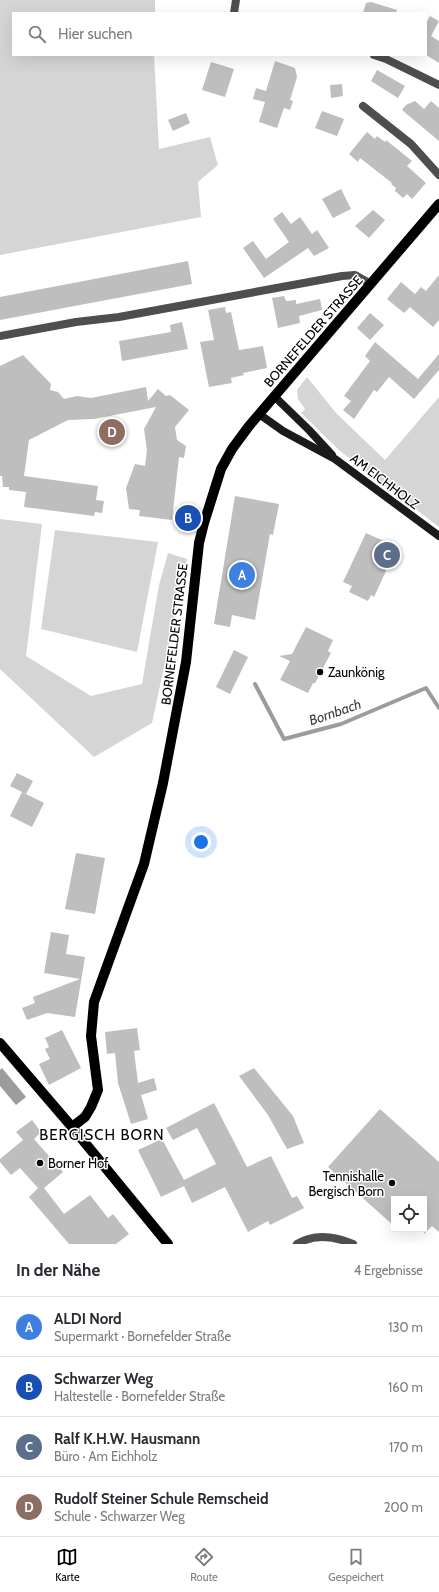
<!DOCTYPE html>
<html lang="de">
<head>
<meta charset="utf-8">
<style>
  body { margin:0; font-family:Cabin,sans-serif; background:#f7f7f7; color:#2b2b33 }
  .controls { position:absolute; right:12px; bottom:12px; display:grid; overflow:hidden; border-radius:0px; box-shadow:0 4px 16px #0002 }
  .controls button { width:36px; height:36px; display:grid; place-items:center; padding:0; border:0; border-bottom:1px solid #e1e1e2; background:#fff; color:#2b2b33; font:20px sans-serif }
  .you { position:absolute; left:201px; top:842px; width:14px; height:14px; margin:-10px; border:3px solid #fff; border-radius:50%; background:#1a73e8; box-shadow:0 0 0 6px #1a73e833 }
  .badge { display:grid; place-items:center; width:26px; height:26px; border-radius:50%; background:#000; color:#fff; font-size:13px; font-weight:700 }
  .pin { position:absolute; translate:-50% -50%; border:2px solid #fff; box-shadow:0 1px 4px #0006 }
  .list { margin:0; padding:0; list-style:none }
  h2 { display:flex; justify-content:space-between; align-items:center; height:52px; margin:0; padding:0 16px; font-size:17px }
  h2 small { font-size:13px; font-weight:400; color:#7c7c81 }
  .list li { display:grid; grid-template-columns:26px 1fr auto; gap:12px; align-items:center; box-sizing:border-box; height:60px; padding:0 16px; border-top:1px solid #e1e1e2 }
  .list b { display:block; font-size:15px; white-space:nowrap }
  .list p { margin:0; font-size:13px; white-space:nowrap; color:#7c7c81 }
  .list em { font-size:13px; font-style:normal; color:#7c7c81 }
  .icon { flex:none; width:22px; height:22px; fill:none; stroke:currentColor; stroke-width:2; stroke-linecap:round; stroke-linejoin:round }
  .map { position:relative; flex:none; width:439px; height:1244px; overflow:hidden }
  .search { position:absolute; background:#fff; box-shadow:0 4px 16px #0002; left:12px; right:12px; top:12px; height:44px; display:flex; align-items:center; gap:10px; box-sizing:border-box; padding:0 14px; border-radius:0px; color:#7c7c81; font-size:15px }
  .sheet { height:292px; background:#fff }
  nav { display:flex; justify-content:space-around; align-items:center; box-sizing:border-box; height:56px; border-top:1px solid #e1e1e2; background:#fff; font-size:11px; color:#7c7c81 }
  nav a { display:grid; justify-items:center; gap:2px }
  nav .on { color:#000 }
  .map>svg:first-child { display:block }
  .green { fill:#d5d5d5 }
  .water { fill:#9c9c9c }
  .lines { fill:none; stroke-linecap:round; stroke-linejoin:round }
  .stream { stroke:#9c9c9c; stroke-width:4 }
  .building { fill:#bebebe }
  .minor { stroke:#4e4e4e; stroke-width:8 }
  .secondary { stroke:#1b1b1b; stroke-width:8 }
  .primary { stroke:#000; stroke-width:10 }
  .poi-dot { fill:#000; stroke:#fff; stroke-width:1.5 }
  .labels { text-anchor:middle; dominant-baseline:central; stroke-width:3; stroke-linejoin:round; paint-order:stroke }
  .street-label { font-size:13px; fill:#000; stroke:#fff }
  .poi-label { font-size:13px; fill:#000; stroke:#fff; text-anchor:start }
  .water-label { font-size:14px; font-style:italic; fill:#3d3d3d; stroke:#fff }
  .quarter-label { font-size:15px; letter-spacing:1px; fill:#000; stroke:#fff }
</style>
</head>
<body>
<div class="map">
<svg width="439" height="1244" viewBox="0 0 439 1244">
  <rect width="100%" height="100%" fill="#fff"/>
  <g class="green">
    <path d="M0 0H155V13H13V55H154L159 149 210 137 218 165 198 182 201 217 0 255Z"/>
    <path d="M307 377 336 413 385 460 439 397V527L340 451 301 413 305 409 298 399 297 390Z"/>
    <path d="M0 519 42 524 26 656 91 696 142 684 159 585 168 553 187 559 152 723 94 757 0 669Z"/>
    <path d="M55 530 158 542 137 652 41 629Z"/>
  </g>
  <path class="water" d="M2 1068 26 1097 16 1105 0 1086V1070Z"/>
  <g class="lines">
    <path class="stream" d="M255 684 284 739 341 724 426 688 439 708"/>
  </g>
  <g class="building">
    <path d="M371 2 397 10 396 13H363L366 3Z"/>
    <path d="M430 16 439 21 431 36 439 41V63L426 55V23Z"/>
    <path d="M275 61 295 68 297 77 290 100 288 99 293 101 290 110 284 108 277 128 259 122 265 102 253 99 256 88 266 91Z"/>
    <path d="M211 62 234 69 225 97 202 90Z"/>
    <path d="M377 70 405 86 398 98 371 81Z"/>
    <path d="M342 84 343 96 331 98 330 85Z"/>
    <path d="M415 101 424 109 431 101 439 108V141L402 110 406 105Z"/>
    <path d="M322 111 344 119 337 136 315 128Z"/>
    <path d="M186 113 190 123 173 131 168 120Z"/>
    <path d="M367 132 375 139 377 136 385 142 386 140 412 161 407 166 426 183 412 199 407 194 403 198 395 191 396 188 391 184 392 183 360 158 358 162 349 154Z"/>
    <path d="M341 189 351 209 333 218 322 199Z"/>
    <path d="M373 210 385 220 369 238 355 226Z"/>
    <path d="M282 212 291 224 300 217 312 234 317 230 329 248 314 256 308 248 264 278 243 248 253 241 266 259 289 242 273 219Z"/>
    <path d="M188 261 192 284 0 320V297Z"/>
    <path d="M439 275V320L433 327 410 307 404 313 387 299 401 282 415 294 421 287 426 291Z"/>
    <path d="M284 296 286 301 296 300V304L320 299 322 310 299 316 300 323 278 328 272 298Z"/>
    <path d="M225 307 226 313 231 312 239 350 263 346 267 368 243 373 244 375 231 378 232 383 209 387 200 342 214 340 208 310Z"/>
    <path d="M370 313 384 325 370 340 357 328Z"/>
    <path d="M182 322 188 349 122 361 119 341 171 332 170 325Z"/>
    <path d="M375 342 418 379 439 354V370L414 399 389 377 377 392 374 390 354 419 343 410 351 401 344 396 370 361 365 356Z"/>
    <path d="M23 355 51 384 50 390 58 392 64 399 77 396 91 398 146 387 148 401 158 389 166 396 170 395 189 410 175 427 177 440 186 446 184 458 179 457 172 520 139 516 140 510 129 509 126 488 135 464 145 466 147 450 144 429 156 407 94 419 68 420 29 440 24 476 98 486 96 500 104 501 102 513 95 512 94 516 24 507 26 492 9 490V487H3L2 476H0V366Z"/>
    <path d="M235 496 279 504 273 535 270 534 255 620 232 615 230 627 214 624Z"/>
    <path d="M366 533 397 547 374 597 371 595 368 601 349 592 352 586 343 582Z"/>
    <path d="M306 627 333 640 328 651 331 653 315 683H313L308 693 280 680 290 661 279 656 292 654Z"/>
    <path d="M234 650 248 657 230 694 216 687Z"/>
    <path d="M17 773 33 781 26 794 10 786Z"/>
    <path d="M22 792 44 803 32 827 10 816Z"/>
    <path d="M76 853 105 858 95 914 65 909Z"/>
    <path d="M51 932 69 935 66 954 85 957 75 1017 47 1013 27 1020 22 1008 35 1003 33 997 80 979 44 973Z"/>
    <path d="M137 1028 140 1050 134 1051 138 1083 154 1078 157 1090 141 1095 148 1119 131 1124 118 1083 115 1053 107 1054 105 1032Z"/>
    <path d="M62 1030 81 1068 49 1085 39 1064 50 1059 45 1049 49 1047 45 1038Z"/>
    <path d="M254 1068 293 1116 304 1143 287 1149 268 1115 239 1076Z"/>
    <path d="M214 1103 247 1167 271 1156 292 1198 297 1196 304 1208 270 1225 268 1221 248 1232 225 1187 192 1203 184 1186 161 1197 138 1150 162 1139 184 1180 216 1164 197 1128 173 1140 166 1128Z"/>
    <path d="M380 1109 439 1162V1232L432 1226 424 1234V1199H394V1226L328 1167Z"/>
    <path d="M32 1120 41 1132 34 1139 63 1172 44 1188 64 1214 90 1195 108 1218 113 1214 129 1234 116 1244H69L29 1197 38 1188 20 1168 11 1175 0 1162V1159L23 1140 16 1132Z"/>
  </g>
  <g class="lines">
    <g class="minor">
      <path d="M234 13 236 0"/>
      <path d="M374 55 386 59 439 85"/>
      <path d="M363 106 411 144 439 175"/>
      <path d="M0 336 76 322 119 317 342 276 355 275 371 284"/>
      <path d="M297 1244C315 1233 334 1236 353 1244"/>
    </g>
    <g class="secondary">
      <path d="M274 396 309 430 332 455"/>
      <path d="M259 414 283 431 335 459 439 536"/>
    </g>
    <g class="primary">
      <path d="M0 1043 72 1127 168 1244"/>
      <path d="M72 1127 85 1117 91 1107 98 1090 91 1036 94 1002 144 864 163 783 186 662 199 543 204 523 221 469 232 449 249 426 439 204"/>
    </g>
  </g>
  <g class="poi-dot">
    <circle cx="320" cy="672" r="4"/>
    <circle cx="40" cy="1163" r="4"/>
    <circle cx="392" cy="1183" r="4"/>
  </g>
  <g class="labels">
    <g class="street-label">
      <text transform="translate(313 331) rotate(-49)">BORNEFELDER STRASSE</text>
      <text transform="translate(385 481) rotate(37)">AM EICHHOLZ</text>
      <text transform="translate(174 634) rotate(-83)">BORNEFELDER STRASSE</text>
    </g>
    <g class="poi-label">
      <text x="328" y="672">Zaunkönig</text>
      <text x="48" y="1163">Borner Hof</text>
      <text x="384" y="1176" text-anchor="end">Tennishalle<tspan x="384" dy="15">Bergisch Born</tspan></text>
    </g>
    <g class="water-label">
      <text transform="translate(335 712) rotate(-19)">Bornbach</text>
    </g>
    <g class="quarter-label">
      <text x="102" y="1135">BERGISCH BORN</text>
    </g>
  </g>
</svg>
<div class="controls">
<button><svg class="icon" aria-label="locate" viewBox="0 0 24 24"><circle cx="12" cy="12" r="6"/><path d="M12 2v4M12 18v4M2 12h4M18 12h4"/></svg></button>
</div>
<div class="you"></div>
<div class="pin badge" style="left:242px;top:575px;background:#3f7fe0">A</div>
<div class="pin badge" style="left:188px;top:518px;background:#1a4fb4">B</div>
<div class="pin badge" style="left:387px;top:555px;background:#5c6f8a">C</div>
<div class="pin badge" style="left:112px;top:432px;background:#8d6e63">D</div>
<div class="search"><svg class="icon" aria-label="search" viewBox="0 0 24 24"><circle cx="10" cy="10" r="6"/><path d="M15 15l6 6"/></svg>Hier suchen</div>
</div>
<section class="sheet">
<h2>In der Nähe<small>4 Ergebnisse</small></h2>
<ul class="list">
<li><span class="badge" style="background:#3f7fe0">A</span><div><b>ALDI Nord</b><p>Supermarkt · Bornefelder Straße</p></div><em>130 m</em></li>
<li><span class="badge" style="background:#1a4fb4">B</span><div><b>Schwarzer Weg</b><p>Haltestelle · Bornefelder Straße</p></div><em>160 m</em></li>
<li><span class="badge" style="background:#5c6f8a">C</span><div><b>Ralf K.H.W. Hausmann</b><p>Büro · Am Eichholz</p></div><em>170 m</em></li>
<li><span class="badge" style="background:#8d6e63">D</span><div><b>Rudolf Steiner Schule Remscheid</b><p>Schule · Schwarzer Weg</p></div><em>200 m</em></li>
</ul>
</section>
<nav>
<a class="on"><svg class="icon" aria-label="map" viewBox="0 0 24 24"><path d="M3 6l6-2 6 2 6-2v14l-6 2-6-2-6 2zM9 4v14M15 6v14"/></svg>Karte</a>
<a><svg class="icon" aria-label="directions" viewBox="0 0 24 24"><path d="M12 3l9 9-9 9-9-9zM9 14v-3h6M13 9l2 2-2 2"/></svg>Route</a>
<a><svg class="icon" aria-label="saved" viewBox="0 0 24 24"><path d="M7 4h10v16l-5-4-5 4z"/></svg>Gespeichert</a>
</nav>
</body>
</html>
